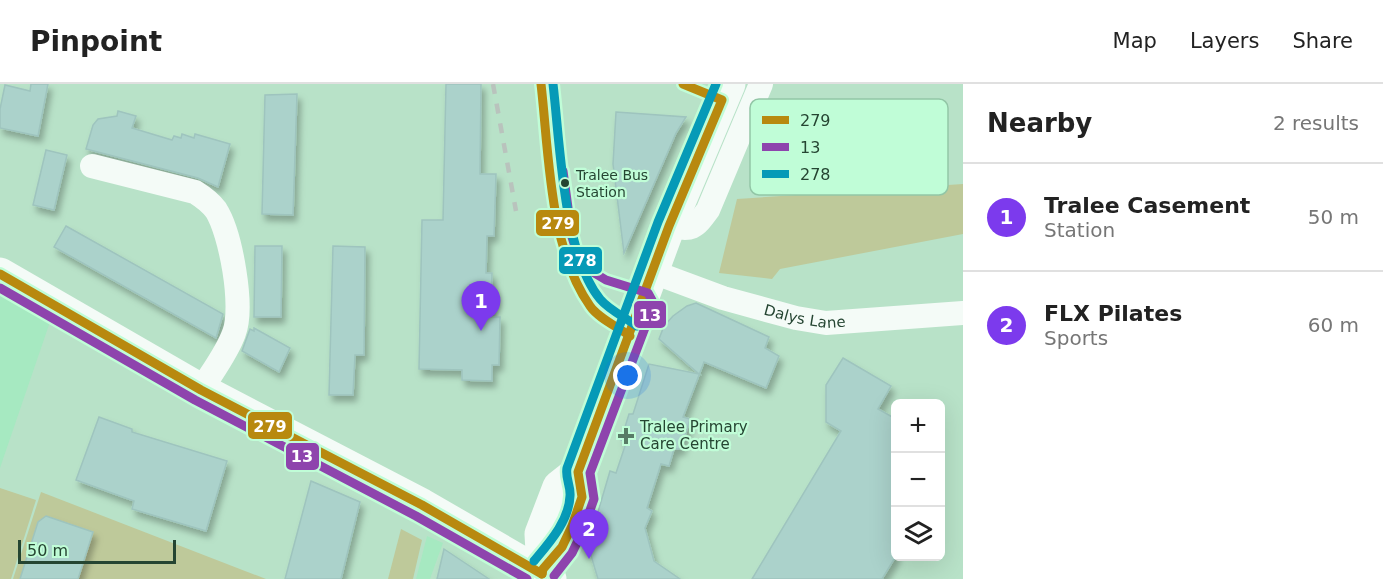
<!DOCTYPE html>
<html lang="en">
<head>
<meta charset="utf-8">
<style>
  body { margin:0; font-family:"DejaVu Sans",sans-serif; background:#f6f6f6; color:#222 }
  .controls { position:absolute; right:18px; bottom:18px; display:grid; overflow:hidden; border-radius:9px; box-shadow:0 6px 24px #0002 }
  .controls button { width:54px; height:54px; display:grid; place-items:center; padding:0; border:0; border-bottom:2px solid #e0e0e0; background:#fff; color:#222; font:30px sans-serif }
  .scale { position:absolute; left:18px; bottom:15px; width:158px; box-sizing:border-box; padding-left:6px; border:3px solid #254532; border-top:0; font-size:16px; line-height:21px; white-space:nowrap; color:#254532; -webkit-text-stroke:4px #c0fdd7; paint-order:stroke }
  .you { position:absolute; left:628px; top:292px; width:21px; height:21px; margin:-15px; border:4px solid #fff; border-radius:50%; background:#1a73e8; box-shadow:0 0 0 9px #1a73e833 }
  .badge { display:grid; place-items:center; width:39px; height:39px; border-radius:50%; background:#7c3aed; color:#fff; font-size:20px; font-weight:700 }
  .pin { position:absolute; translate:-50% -50px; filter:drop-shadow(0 2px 3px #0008) }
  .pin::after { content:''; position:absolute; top:32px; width:21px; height:18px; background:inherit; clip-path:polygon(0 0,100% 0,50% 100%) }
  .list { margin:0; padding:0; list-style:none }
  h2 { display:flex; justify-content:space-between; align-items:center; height:78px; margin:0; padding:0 24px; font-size:26px }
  h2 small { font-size:20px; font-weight:400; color:#767676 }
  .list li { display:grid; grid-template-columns:39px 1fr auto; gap:18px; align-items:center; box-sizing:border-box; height:108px; padding:0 24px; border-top:2px solid #e0e0e0 }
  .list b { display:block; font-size:22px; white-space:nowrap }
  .list p { margin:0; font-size:20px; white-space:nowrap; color:#767676 }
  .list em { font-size:20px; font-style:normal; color:#767676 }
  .icon { flex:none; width:33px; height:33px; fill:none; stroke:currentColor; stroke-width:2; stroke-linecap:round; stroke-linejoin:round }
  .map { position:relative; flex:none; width:963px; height:495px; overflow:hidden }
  header { display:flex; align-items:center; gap:36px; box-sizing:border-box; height:84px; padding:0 30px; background:#fff; border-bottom:2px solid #e0e0e0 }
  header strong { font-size:28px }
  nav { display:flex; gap:33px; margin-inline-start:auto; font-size:21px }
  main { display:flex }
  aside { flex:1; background:#fff }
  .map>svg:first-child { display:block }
  .built { fill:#a6e9c1 }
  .green { fill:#bec99a }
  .building { fill:#abd2cb; stroke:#9ec4be; stroke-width:1.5; filter:url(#shadow) }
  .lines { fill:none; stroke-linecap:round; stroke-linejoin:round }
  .minor { stroke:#f4fbf7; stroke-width:24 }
  .secondary { stroke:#f4fbf7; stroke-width:33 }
  .rail { stroke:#b9c3bd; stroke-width:4.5; stroke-dasharray:10 10; stroke-linecap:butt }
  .bus-1-casing { stroke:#c0fdd7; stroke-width:14 }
  .bus-2-casing { stroke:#c0fdd7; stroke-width:14 }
  .bus-3-casing { stroke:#c0fdd7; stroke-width:14 }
  .bus-1 { stroke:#b8890f; stroke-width:9 }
  .bus-2 { stroke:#8e44ad; stroke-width:9 }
  .bus-3 { stroke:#069ab7; stroke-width:9 }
  .bus-dot { fill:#254532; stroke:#c0fdd7; stroke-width:2 }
  .poi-dot { fill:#587c66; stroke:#c0fdd7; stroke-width:2 }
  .labels { text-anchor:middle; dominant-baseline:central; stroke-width:4.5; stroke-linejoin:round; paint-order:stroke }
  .bus-label { font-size:14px; fill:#254532; stroke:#c0fdd7; text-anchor:start }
  .street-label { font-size:15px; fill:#254532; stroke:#c0fdd7 }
  .poi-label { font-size:15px; fill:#254532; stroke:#c0fdd7; text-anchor:start }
  .key { fill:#c0fdd7; stroke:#92c6a6; stroke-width:1.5 }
  .key-label { font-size:16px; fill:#254532 }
  .line-badge { stroke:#c0fdd7; stroke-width:2 }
  .badge-label { font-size:16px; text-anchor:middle; font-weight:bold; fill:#fff }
</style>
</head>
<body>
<header>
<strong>Pinpoint</strong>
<nav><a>Map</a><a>Layers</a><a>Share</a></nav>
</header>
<main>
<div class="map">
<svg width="963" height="495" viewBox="0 0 963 495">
  <defs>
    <filter id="shadow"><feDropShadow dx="3.5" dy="6" stdDeviation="3" flood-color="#0004"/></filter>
  </defs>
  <rect width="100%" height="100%" fill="#b8e2c8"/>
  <g class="built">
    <path d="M0 206 51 235 0 384Z"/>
    <path d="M427 452 443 459 430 495H416Z"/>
  </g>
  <g class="green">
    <path d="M963 100V150L780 185 772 195 719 189 737 115Z"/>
    <path d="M0 404 36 416 11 495H0Z"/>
    <path d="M41 408 266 495H13Z"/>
    <path d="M401 445 422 456 413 495H388Z"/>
  </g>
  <g class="building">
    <path d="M31 0H48L38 52 0 44V25L5 1 30 7Z"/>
    <path d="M446 0H481L480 90H496L494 152H487L486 189H492L491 233H500L499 281H492V297L462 296V286L419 285 422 136H443Z"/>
    <path d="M297 10 293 131 262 130 265 11Z"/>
    <path d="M118 27 136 32 132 44 172 56 174 52 181 54 182 50 194 54 195 50 230 60 218 103 198 94 86 65 93 41 98 35 117 32Z"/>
    <path d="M616 28 686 33 676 49 624 169 613 80Z"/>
    <path d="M46 66 67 71 54 126 33 121Z"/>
    <path d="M66 142 223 230 216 254 54 163Z"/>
    <path d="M255 162H282L281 233H254Z"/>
    <path d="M333 162 365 163 364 271H355L353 311H329Z"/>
    <path d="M696 219 769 253 765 264 779 272 766 304 704 278 683 333 690 335 681 365H674L669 382 661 380 647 424 652 427 645 444 654 477 680 495H598L587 458 596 456 593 445 610 387 616 389 626 359 621 356 629 330H633L649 280 699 290 659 255 664 242 673 232 687 222Z"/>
    <path d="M254 244 290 264 279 288 242 267 250 245 254 247Z"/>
    <path d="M843 274 891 302 878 325 896 335V472L882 495H752L841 347 826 338V301Z"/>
    <path d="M99 333 132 345V348L227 377 206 447 132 425 134 417 76 396Z"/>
    <path d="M311 397 360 418 341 495H285Z"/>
    <path d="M46 432 93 448 78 495H20L38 438Z"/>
    <path d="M444 465 489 495H437Z"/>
  </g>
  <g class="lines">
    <g class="minor">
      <path d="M92 82 195 108C203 113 210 118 216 126 231 150 244 223 234 249 227 269 212 288 201 306"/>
      <path d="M669 142C693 146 694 145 708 126L761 0"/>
      <path id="s1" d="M653 188 723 214 796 234 826 239 963 229"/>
    </g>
    <g class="secondary">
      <path d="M0 190 201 306 422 421 550 495"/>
      <path d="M543 485C560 465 580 440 582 413 583 405 579 396 578 388L669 142 729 0"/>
      <path d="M541 495 543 485 541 450 559 403 578 388"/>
    </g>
    <path class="rail" d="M493 0 516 127"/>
    <defs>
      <g id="bus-1">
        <path d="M541 0C549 69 549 164 590 222 598 234 618 243 630 252"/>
        <path d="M0 190 201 306 422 421 542 490"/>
        <path d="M542 490 543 485 562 463 572 442 582 413 578 388 669 142 722 16 683 0"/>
      </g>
      <g id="bus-2">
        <path d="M0 204 195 316 416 432 527 495"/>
        <path d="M554 492 572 469 583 446 594 415 590 389 654 220 648 209 606 196 581 181 572 153 563 87"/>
      </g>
      <g id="bus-3">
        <path d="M553 0C560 58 563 170 600 215 609 226 626 234 637 242"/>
        <path d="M534 477C549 459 569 437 570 412 571 402 565 394 567 384L658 138 716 0"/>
      </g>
    </defs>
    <use href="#bus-1" class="bus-1-casing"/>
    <use href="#bus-2" class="bus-2-casing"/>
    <use href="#bus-3" class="bus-3-casing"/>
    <use href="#bus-1" class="bus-1"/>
    <use href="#bus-2" class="bus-2"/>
    <use href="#bus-3" class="bus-3"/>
  </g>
  <circle class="bus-dot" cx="565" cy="99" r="5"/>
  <path class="poi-dot" d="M623 343h6v6h6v6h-6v6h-6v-6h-6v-6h6z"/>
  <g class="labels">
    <g class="bus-label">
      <text x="576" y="91">Tralee Bus<tspan x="576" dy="17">Station</tspan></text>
    </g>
    <g class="street-label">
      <text stroke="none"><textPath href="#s1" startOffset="159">Dalys Lane</textPath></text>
    </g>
    <g class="poi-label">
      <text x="640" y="343">Tralee Primary<tspan x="640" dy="17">Care Centre</tspan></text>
    </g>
  </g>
  <rect x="750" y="15" width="198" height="96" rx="9" class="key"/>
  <rect x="762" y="32" width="27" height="8" fill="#b8890f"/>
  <rect x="762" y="59" width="27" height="8" fill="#8e44ad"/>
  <rect x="762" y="86" width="27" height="8" fill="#069ab7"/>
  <g class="key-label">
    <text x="800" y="42">279</text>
    <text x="800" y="69">13</text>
    <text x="800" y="96">278</text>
  </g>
  <g class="line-badge">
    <rect x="535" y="125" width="45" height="28" rx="6" fill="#b8890f"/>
    <rect x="558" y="162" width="45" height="29" rx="6" fill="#069ab7"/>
    <rect x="633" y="216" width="34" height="29" rx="6" fill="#8e44ad"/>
    <rect x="247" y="327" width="46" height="29" rx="6" fill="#b8890f"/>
    <rect x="285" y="358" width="35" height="29" rx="6" fill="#8e44ad"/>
  </g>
  <g class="badge-label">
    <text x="558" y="145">279</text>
    <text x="580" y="182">278</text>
    <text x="650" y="237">13</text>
    <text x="270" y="348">279</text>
    <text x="302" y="378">13</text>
  </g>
</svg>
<div class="controls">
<button>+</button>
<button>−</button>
<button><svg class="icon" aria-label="layers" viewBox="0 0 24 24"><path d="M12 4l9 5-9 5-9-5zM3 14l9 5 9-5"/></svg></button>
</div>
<div class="scale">50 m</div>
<div class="you"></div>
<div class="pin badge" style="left:481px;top:247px">1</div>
<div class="pin badge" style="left:589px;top:475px">2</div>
</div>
<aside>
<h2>Nearby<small>2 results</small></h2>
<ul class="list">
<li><span class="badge">1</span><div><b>Tralee Casement</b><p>Station</p></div><em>50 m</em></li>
<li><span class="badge">2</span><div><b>FLX Pilates</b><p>Sports</p></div><em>60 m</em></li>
</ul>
</aside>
</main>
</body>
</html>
